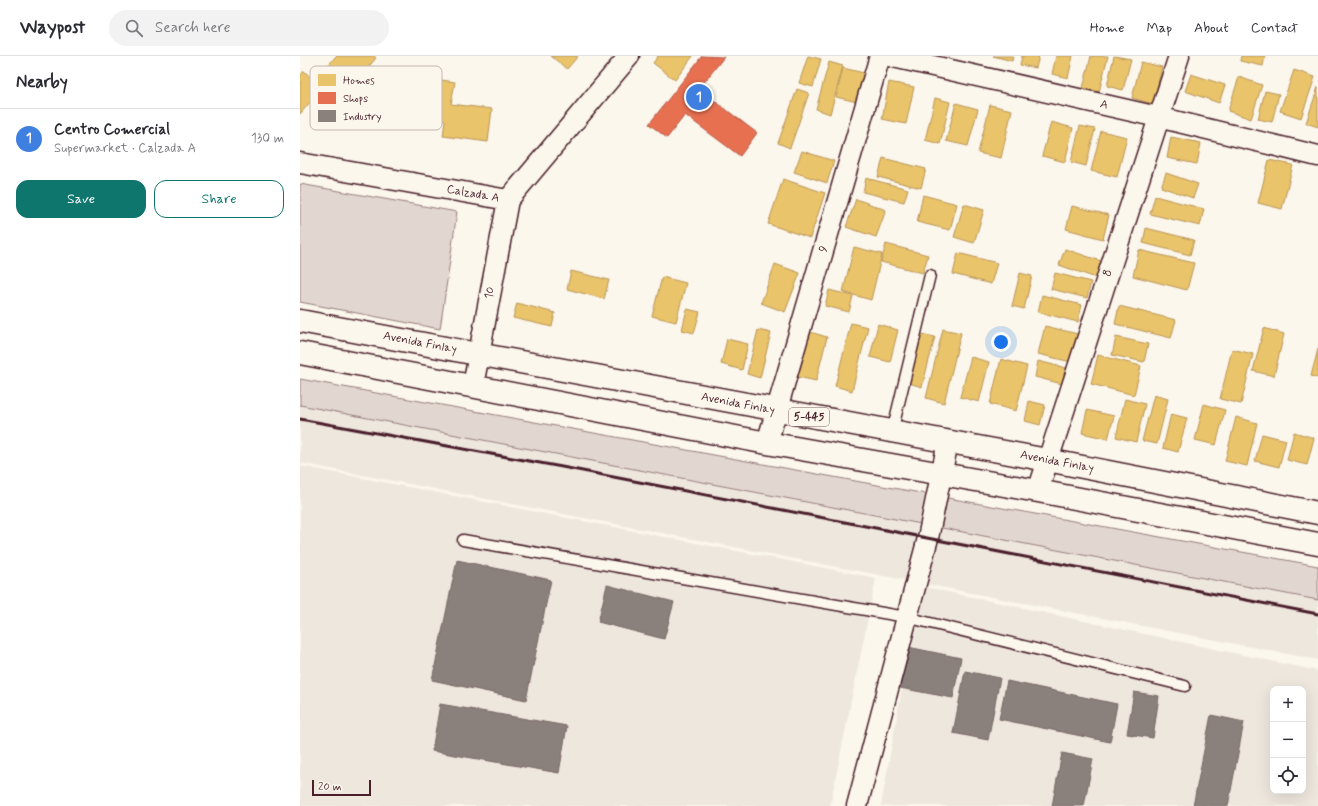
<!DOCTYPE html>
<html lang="en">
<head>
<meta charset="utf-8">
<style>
  body { margin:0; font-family:Mynerve,sans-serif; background:#f2f2f3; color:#2b2b33 }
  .controls { position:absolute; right:12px; bottom:12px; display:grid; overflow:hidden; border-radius:8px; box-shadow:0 4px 16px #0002 }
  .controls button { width:36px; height:36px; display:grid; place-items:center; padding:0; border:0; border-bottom:1px solid #e1e1e2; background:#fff; color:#2b2b33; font:20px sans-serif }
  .scale { position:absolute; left:12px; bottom:10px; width:59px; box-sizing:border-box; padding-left:4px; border:2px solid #4a1f2b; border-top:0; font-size:11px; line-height:14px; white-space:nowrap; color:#4a1f2b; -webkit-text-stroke:3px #fbf7ec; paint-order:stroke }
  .you { position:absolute; left:701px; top:286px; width:14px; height:14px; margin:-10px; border:3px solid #fff; border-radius:50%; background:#1a73e8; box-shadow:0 0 0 6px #1a73e833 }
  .badge { display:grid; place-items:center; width:26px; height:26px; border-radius:50%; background:#0f766e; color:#fff; font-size:13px; font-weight:700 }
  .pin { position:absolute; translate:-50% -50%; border:2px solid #fff; box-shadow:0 1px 4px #0006 }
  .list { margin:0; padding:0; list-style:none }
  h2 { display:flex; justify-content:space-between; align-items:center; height:52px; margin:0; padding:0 16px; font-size:17px }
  h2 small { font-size:13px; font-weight:400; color:#7c7c81 }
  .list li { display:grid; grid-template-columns:26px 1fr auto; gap:12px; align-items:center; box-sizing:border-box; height:60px; padding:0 16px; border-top:1px solid #e1e1e2 }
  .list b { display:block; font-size:15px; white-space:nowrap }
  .list p { margin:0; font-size:13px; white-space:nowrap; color:#7c7c81 }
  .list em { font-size:13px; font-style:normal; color:#7c7c81 }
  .actions { display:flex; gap:8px; padding:12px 16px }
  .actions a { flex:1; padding:9px 0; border:1px solid #0f766e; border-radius:12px; text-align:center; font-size:14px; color:#0f766e }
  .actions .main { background:#0f766e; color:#fff }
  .icon { flex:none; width:22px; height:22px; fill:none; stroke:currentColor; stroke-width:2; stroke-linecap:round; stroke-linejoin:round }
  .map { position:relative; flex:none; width:1018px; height:750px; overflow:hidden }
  header { display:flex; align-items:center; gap:24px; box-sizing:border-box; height:56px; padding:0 20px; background:#fff; border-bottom:1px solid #e1e1e2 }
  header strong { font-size:19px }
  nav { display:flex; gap:22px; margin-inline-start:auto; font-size:14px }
  .search { width:280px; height:36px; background:#f2f2f3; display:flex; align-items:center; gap:10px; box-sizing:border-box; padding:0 14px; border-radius:22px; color:#7c7c81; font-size:15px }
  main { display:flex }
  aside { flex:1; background:#fff }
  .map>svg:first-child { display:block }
  .built { fill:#eee7de; fill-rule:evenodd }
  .green { fill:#e2d7d0; stroke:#967b7e }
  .homes { fill:#e9c46a; stroke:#b99257 }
  .shops { fill:#e76f51; stroke:#b85746 }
  .industry { fill:#8a817c; stroke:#776464 }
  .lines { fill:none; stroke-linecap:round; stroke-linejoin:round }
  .service-casing { stroke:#4a1f2b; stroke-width:13 }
  .minor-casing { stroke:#4a1f2b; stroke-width:23 }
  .trunk-casing { stroke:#4a1f2b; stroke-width:25 }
  .service { stroke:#fbf7ec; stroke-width:10 }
  .minor { stroke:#fbf7ec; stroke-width:20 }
  .trunk { stroke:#fbf7ec; stroke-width:22 }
  .rail { stroke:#4a1f2b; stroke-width:3 }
  .labels { text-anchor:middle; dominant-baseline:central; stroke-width:4; stroke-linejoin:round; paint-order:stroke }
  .shield { fill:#fbf7ec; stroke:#7f6065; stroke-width:1 }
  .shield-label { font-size:11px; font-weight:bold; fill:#4a1f2b }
  .street-label { font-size:12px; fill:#4a1f2b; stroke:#fbf7ec }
  .key { fill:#fbf7ec; stroke:#c6b6b2; stroke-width:1 }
  .key-label { font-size:11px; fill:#4a1f2b }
</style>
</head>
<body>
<header>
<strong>Waypost</strong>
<div class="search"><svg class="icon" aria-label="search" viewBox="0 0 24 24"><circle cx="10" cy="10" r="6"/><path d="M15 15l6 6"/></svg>Search here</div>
<nav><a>Home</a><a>Map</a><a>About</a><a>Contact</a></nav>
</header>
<main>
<aside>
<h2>Nearby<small></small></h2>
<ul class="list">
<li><span class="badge" style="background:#3f7fe0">1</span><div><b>Centro Comercial</b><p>Supermarket · Calzada A</p></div><em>130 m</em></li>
</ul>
<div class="actions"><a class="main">Save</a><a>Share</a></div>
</aside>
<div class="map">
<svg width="1018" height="750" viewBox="0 0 1018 750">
  <rect width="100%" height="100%" fill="#fbf7ec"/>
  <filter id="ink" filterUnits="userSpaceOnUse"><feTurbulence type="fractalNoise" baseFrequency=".025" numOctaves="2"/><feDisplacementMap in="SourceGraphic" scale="8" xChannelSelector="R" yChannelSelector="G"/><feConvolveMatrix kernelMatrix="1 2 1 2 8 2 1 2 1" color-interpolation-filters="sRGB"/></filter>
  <g filter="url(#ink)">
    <g class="built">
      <path d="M0 349 1018 544V604L0 407Z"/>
      <path d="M0 410 576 522 530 750H0Z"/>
      <path d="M620 530 1018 615V750H581ZM973 633H1003V735H973Z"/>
    </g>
    <g class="green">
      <path d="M0 128 157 156 140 273 0 246Z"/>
      <path d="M0 323 1018 510V544L0 349Z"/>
    </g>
    <g class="homes">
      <path d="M36 0H74L76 2 35 51 18 37 0 58V20L4 15 15 25Z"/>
      <path d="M251 0H278L267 13Z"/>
      <path d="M358 0H393L375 24 353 7Z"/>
      <path d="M508 0 521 3 513 31 499 27Z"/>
      <path d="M693 0H713L712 5Z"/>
      <path d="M722 0H739L736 12 720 9Z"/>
      <path d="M756 0H773L768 22 752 18Z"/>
      <path d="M791 0H808L799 36 783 32Z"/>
      <path d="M814 0 831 3 823 34 807 30Z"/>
      <path d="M941 0H965L963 10 940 5Z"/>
      <path d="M529 6 543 10 530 58 516 53Z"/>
      <path d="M841 6 862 11 853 48 832 42Z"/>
      <path d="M543 12 564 17 557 46 536 41Z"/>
      <path d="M994 14 1015 21 1001 62 980 55Z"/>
      <path d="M891 18 925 29 919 47 885 35Z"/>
      <path d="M115 20 155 26 151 48 192 53 188 86 143 80 145 64 109 57Z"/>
      <path d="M939 21 962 29 951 63 928 55Z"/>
      <path d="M589 26 614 31 606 68 582 63Z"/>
      <path d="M1018 31V71L1006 67Z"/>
      <path d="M497 33 509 37 490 92 478 87Z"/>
      <path d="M965 35 979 38 972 66 958 63Z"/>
      <path d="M635 42 650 46 640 88 625 84Z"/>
      <path d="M656 47 678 53 668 90 646 85Z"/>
      <path d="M690 49 712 54 701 102 678 97Z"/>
      <path d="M751 66 773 72 765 106 742 100Z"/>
      <path d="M780 70 795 73 786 110 771 106Z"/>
      <path d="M801 75 827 81 817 121 791 115Z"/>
      <path d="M871 81 901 87 897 108 867 102Z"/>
      <path d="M502 95 534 105 527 127 494 116Z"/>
      <path d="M583 102 626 113 621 132 578 121Z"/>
      <path d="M969 104 993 109 982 153 958 147Z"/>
      <path d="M866 117 898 128 893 142 861 131Z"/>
      <path d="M566 122 608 133 604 146 563 136Z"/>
      <path d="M483 123 525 137 510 182 468 168Z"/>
      <path d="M623 139 657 148 650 174 617 166Z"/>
      <path d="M855 140 904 153 900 170 850 158Z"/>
      <path d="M556 143 586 154 576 181 546 171Z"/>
      <path d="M664 148 684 154 674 187 654 181Z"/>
      <path d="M772 150 809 159 803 183 766 173Z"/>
      <path d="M846 172 894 184 890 199 843 187Z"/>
      <path d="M586 188 628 199 623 217 581 206Z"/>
      <path d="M554 191 582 198 571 244 543 236Z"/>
      <path d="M765 193 801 205 796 222 759 209Z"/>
      <path d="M839 194 894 207 887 234 833 220Z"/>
      <path d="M658 197 697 207 691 228 653 218Z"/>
      <path d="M475 208 500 217 485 256 461 247Z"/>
      <path d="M271 215 309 224 304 243 267 233Z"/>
      <path d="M720 217 732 220 724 253 712 250Z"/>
      <path d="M755 217 791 226 787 242 751 233Z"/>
      <path d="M362 221 386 227 376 266 352 260Z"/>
      <path d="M529 234 553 240 549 256 525 250Z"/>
      <path d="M742 239 782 249 778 266 738 256Z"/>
      <path d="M217 247 255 257 252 271 213 262Z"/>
      <path d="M819 250 876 264 871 282 815 268Z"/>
      <path d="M387 253 400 256 394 277 382 274Z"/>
      <path d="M551 267 568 271 552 335 535 330Z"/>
      <path d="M578 268 598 274 590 306 570 301Z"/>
      <path d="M745 270 778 278 771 306 738 298Z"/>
      <path d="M964 272 984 278 974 320 953 315Z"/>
      <path d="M643 273 661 277 644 347 626 342Z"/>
      <path d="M458 274 471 277 460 322 447 318Z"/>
      <path d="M510 276 527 281 516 325 498 321Z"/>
      <path d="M621 278 635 281 622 331 609 327Z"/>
      <path d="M816 281 848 288 844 306 812 299Z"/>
      <path d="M427 283 448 288 442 314 421 308Z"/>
      <path d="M932 293 953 298 941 348 920 343Z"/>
      <path d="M1018 293V322L1011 320Z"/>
      <path d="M798 299 841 310 834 339 791 328Z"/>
      <path d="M671 301 689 306 679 346 660 341Z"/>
      <path d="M701 303 727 310 716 355 690 348Z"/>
      <path d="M738 305 766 312 762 328 735 321Z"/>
      <path d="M854 339 868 343 857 388 842 385Z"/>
      <path d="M825 343 845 348 836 386 816 381Z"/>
      <path d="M729 345 745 349 740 369 725 365Z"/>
      <path d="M904 348 925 354 916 389 895 384Z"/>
      <path d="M787 354 814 360 808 383 782 377Z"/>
      <path d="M871 358 887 362 878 396 863 392Z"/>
      <path d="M936 361 957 367 947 410 925 405Z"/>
      <path d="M994 376 1014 382 1007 409 987 404Z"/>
      <path d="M962 378 986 384 979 411 955 405Z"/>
    </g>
    <path class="shops" d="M402 0 424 1 399 33 457 77 440 100 385 59 367 82 349 68Z"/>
    <g class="industry">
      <path d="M157 504 251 524 226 644 132 624Z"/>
      <path d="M307 529 374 546 364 583 298 566Z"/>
      <path d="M608 591 661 602 653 642 600 632Z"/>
      <path d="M665 615 700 622 688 684 653 677Z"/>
      <path d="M707 625 817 648 810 686 699 663Z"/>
      <path d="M834 636 859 640 853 682 827 678Z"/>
      <path d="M140 648 267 670 259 717 132 695Z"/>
      <path d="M911 659 944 666 928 750H893Z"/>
      <path d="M762 697 793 703 784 750H752Z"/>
    </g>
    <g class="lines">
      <defs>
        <g id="service">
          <path d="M592 376 630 219"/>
          <path d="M163 484 606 561 885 630"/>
        </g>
        <g id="minor">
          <path d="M589 0 858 61 1018 100"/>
          <path d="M0 107 208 144"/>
          <path d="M173 330 208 144 329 0"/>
          <path d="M467 387 580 0"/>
          <path d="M738 435 879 0"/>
          <path d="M557 750 628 482 648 386"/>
        </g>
        <g id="trunk">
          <path d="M0 265 747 404 1018 457"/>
          <path d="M0 297 467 387 738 435 1018 488"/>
        </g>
      </defs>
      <use href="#service" class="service-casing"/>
      <use href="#minor" class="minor-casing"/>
      <use href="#trunk" class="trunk-casing"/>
      <use href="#service" class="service"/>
      <use href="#minor" class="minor"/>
      <use href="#trunk" class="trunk"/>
      <path class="rail" d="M0 363 262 411 1018 558"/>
    </g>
  </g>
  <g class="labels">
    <rect class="shield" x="489" y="352" width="40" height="18" rx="3"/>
    <g class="shield-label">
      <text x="509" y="361">5-445</text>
    </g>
    <g class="street-label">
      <text transform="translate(804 49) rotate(13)">A</text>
      <text transform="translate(173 138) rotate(10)">Calzada A</text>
      <text transform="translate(524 193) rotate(-74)">9</text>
      <text transform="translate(808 217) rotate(-72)">8</text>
      <text transform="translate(190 237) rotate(-79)">10</text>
      <text transform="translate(120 287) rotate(11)">Avenida Finlay</text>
      <text transform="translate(438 348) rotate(11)">Avenida Finlay</text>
      <text transform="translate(757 406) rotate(11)">Avenida Finlay</text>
    </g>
  </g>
  <rect x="10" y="10" width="132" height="64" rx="6" class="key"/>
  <rect x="18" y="18" width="18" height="12" fill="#e9c46a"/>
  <rect x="18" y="36" width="18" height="12" fill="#e76f51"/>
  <rect x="18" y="54" width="18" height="12" fill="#8a817c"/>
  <g class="key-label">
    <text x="43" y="28">Homes</text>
    <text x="43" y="46">Shops</text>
    <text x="43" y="64">Industry</text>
  </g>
</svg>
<div class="controls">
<button>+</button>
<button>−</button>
<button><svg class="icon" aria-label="locate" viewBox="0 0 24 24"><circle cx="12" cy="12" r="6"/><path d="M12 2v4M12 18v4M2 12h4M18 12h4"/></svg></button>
</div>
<div class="scale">20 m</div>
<div class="you"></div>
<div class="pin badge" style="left:399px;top:41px;background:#3f7fe0">1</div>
</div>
</main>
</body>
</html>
